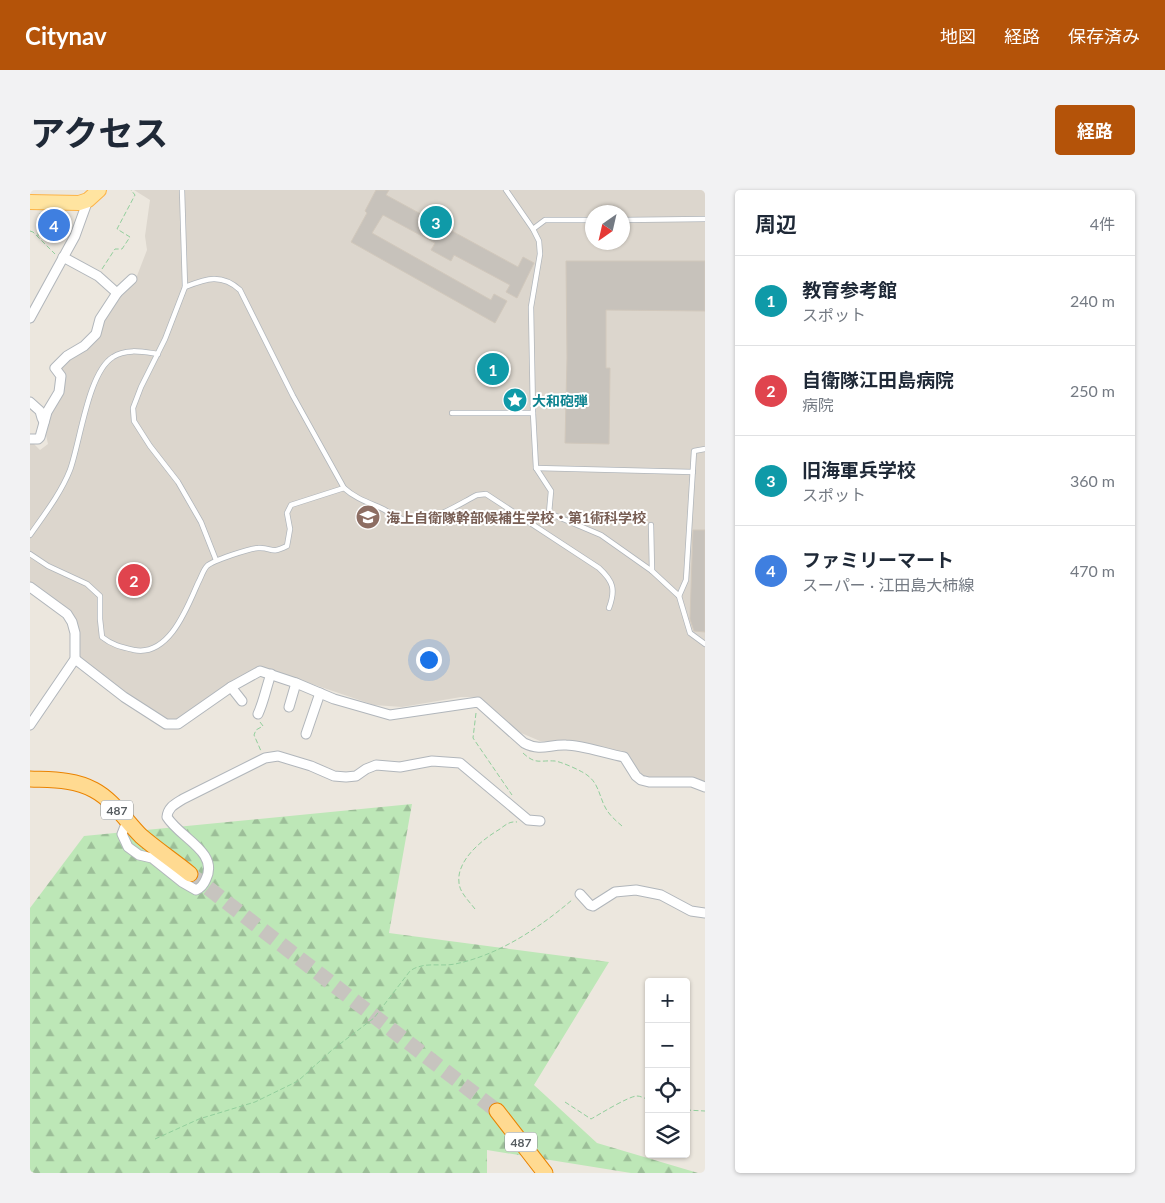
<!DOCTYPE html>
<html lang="ja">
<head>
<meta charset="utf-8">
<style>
  body { margin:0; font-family:Lato,"Noto Sans JP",sans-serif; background:#f2f2f3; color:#1f2937 }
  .controls { position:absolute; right:15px; bottom:15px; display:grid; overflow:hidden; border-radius:5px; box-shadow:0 1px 4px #0004 }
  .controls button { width:45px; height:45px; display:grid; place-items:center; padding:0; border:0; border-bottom:1px solid #e0e1e3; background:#fff; color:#1f2937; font:25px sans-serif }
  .compass { position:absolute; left:555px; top:15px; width:45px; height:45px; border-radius:50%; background:#fff; box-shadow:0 1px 4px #0004; rotate:214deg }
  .you { position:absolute; left:398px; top:469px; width:18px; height:18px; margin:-12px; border:4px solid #fff; border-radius:50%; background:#1a73e8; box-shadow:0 0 0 8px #1a73e833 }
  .badge { display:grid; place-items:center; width:32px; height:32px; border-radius:50%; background:#b45309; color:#fff; font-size:16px; font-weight:700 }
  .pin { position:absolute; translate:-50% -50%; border:2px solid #fff; box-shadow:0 1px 5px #0006 }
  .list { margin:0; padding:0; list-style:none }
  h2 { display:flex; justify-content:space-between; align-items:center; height:65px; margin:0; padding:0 20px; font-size:21px }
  h2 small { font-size:16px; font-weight:400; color:#747a83 }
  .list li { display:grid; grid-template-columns:32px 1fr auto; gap:15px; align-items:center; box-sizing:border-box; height:90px; padding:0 20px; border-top:1px solid #e0e1e3 }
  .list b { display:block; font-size:19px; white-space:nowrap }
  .list p { margin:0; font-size:16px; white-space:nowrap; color:#747a83 }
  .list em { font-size:16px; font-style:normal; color:#747a83 }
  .icon { flex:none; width:28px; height:28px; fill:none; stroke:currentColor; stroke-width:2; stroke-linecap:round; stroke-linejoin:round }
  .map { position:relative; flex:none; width:675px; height:983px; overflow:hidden; border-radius:5px }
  header { display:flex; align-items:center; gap:30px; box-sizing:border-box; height:70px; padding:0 25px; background:#b45309; color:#fff }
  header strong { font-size:24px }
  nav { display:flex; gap:28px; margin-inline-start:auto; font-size:18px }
  .intro { display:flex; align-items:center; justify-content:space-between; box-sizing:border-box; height:120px; padding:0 30px }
  h1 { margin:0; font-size:35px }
  .button { padding:12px 22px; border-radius:5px; background:#b45309; color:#fff; font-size:18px; font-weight:700 }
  main { display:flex; gap:30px; padding:0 30px }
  aside { flex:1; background:#fff; border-radius:5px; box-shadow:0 1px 4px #0004 }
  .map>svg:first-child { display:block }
  .education { fill:#dcd6cd; fill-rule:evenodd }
  .forest { fill:url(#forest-firs) }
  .building { fill:#c7c2bb; stroke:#d1c8bc }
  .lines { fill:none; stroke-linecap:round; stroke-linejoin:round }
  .trunk-tunnel { stroke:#c7c4bf; stroke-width:15; stroke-dasharray:15 8; stroke-linecap:butt }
  .service-casing { stroke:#b1b6bb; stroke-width:6 }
  .minor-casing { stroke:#b1b6bb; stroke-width:11 }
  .primary-casing { stroke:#fdb346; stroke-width:16 }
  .trunk-casing { stroke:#ea8300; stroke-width:17 }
  .path { stroke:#92ce9c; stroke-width:1; stroke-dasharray:5 2.5; stroke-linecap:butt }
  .service { stroke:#fff; stroke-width:4.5 }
  .minor { stroke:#fff; stroke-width:9 }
  .primary { stroke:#ffe4a0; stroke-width:14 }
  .trunk { stroke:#ffda91; stroke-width:15 }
  .labels { text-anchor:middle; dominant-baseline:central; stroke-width:4; stroke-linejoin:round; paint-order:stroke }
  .shield { fill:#fff; stroke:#898e90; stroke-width:1 }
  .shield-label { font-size:12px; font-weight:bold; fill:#575d61 }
  .culture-label { font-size:14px; font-weight:bold; fill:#0d838f; stroke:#fff; text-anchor:start }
  .education-label { font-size:14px; font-weight:bold; fill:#785e54; stroke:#fff; text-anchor:start }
</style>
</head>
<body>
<header>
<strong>Citynav</strong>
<nav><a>地図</a><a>経路</a><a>保存済み</a></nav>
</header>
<div class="intro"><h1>アクセス</h1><a class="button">経路</a></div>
<main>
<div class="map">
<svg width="675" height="983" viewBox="0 0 675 983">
  <defs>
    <pattern id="forest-firs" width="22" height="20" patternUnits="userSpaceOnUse" patternTransform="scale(1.25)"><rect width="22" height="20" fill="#bde7b7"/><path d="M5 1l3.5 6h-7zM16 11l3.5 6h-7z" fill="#9cbe98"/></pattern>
  </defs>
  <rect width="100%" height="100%" fill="#ece7de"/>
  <path class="education" d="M104 0H675V593L663 589 635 587 619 589 609 584 594 563 535 552 510 551 484 540 449 507H431L372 517 344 515 232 477 187 501 152 529 140 531 94 504 49 469 47 438 0 393V254H4L10 260 18 254 16 245 19 227 32 202 29 179 35 170 54 160 87 109 105 91 117 60 115 46 120 10ZM562 22H592V52H562Z"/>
  <path class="forest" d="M382 614 359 743 579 772 504 895 567 953 668 983H601L457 960V983H0V718L54 646Z"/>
  <g class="building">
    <path d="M346 0H359L356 5 488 77 493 67 504 73 487 108 476 102 480 95 424 65 421 71 401 60 405 53 353 25 342 43 461 110 464 104 477 111 465 133 321 52 337 23 335 21Z"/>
    <path d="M17 22 38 36 30 47 9 34Z"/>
    <path d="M536 71H675V121L576 120V178H580L579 254 535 253 537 168Z"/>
    <path d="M663 340H675V442L664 441 660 429Z"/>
  </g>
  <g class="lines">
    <path class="trunk-tunnel" d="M160 684 467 921"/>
    <defs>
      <g id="service">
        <path d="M152 0 155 97 135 149 111 197 103 218 104 231 120 256 148 292 171 332 186 370"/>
        <path d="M476 0 503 39 509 51 510 64 501 117 503 223 506 278 521 301 519 323 571 345 622 381 649 406 660 443 675 454"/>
        <path d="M592 30 675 29"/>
        <path d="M503 39 515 30H562"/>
        <path d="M155 97C176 89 191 83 210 100L263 206 314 298C325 308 337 312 351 318 358 321 364 327 372 329 394 338 427 315 447 305L456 304 569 378C583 391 586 399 579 418"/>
        <path d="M422 223H503"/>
        <path d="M506 278 663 282"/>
        <path d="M621 335 622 381"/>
        <path d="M0 345C14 325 31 303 40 280 50 253 58 182 83 167 96 158 114 162 128 164"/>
        <path d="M0 364 18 376 57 394 70 406V429L72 447C82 455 91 457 104 460 139 467 157 418 168 393 171 388 173 380 177 376 182 371 220 358 228 358 243 357 239 365 257 356L260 339 257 323 261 315 314 298"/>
        <path d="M649 406 656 390 664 261 675 259"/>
      </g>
      <g id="minor">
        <path d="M87 103 102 89"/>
        <path d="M0 128 45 46 58 10"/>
        <path d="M0 212 10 221 12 228 14 232"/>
        <path d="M0 249H8L10 247 17 222 29 202 31 186 25 178 37 166 54 156 66 144 70 129 87 103 68 86 33 67"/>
        <path d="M0 397 37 424 42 432 45 443V469L0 535"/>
        <path d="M45 469 94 507 136 534H148L201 497 230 481 266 493 304 509 360 525 448 512 494 553C512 562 519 554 536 555 552 555 577 564 594 567L606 586 611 590 619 592H662L675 597"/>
        <path d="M201 497 212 511"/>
        <path d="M259 517 266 493"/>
        <path d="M228 524C234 511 236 498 241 484"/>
        <path d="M276 544 290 503"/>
        <path d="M97 631 92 644 98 657 109 665 122 668 152 692 166 700C171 698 174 694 176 689 189 662 150 648 137 627 138 617 145 614 153 609L235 568 248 566 281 576 304 586 316 587 326 586 336 579 346 575 370 577 402 571 430 573 498 630 510 631"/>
        <path d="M550 704 560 715 563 716 585 702 606 700 631 705 661 721 675 723"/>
      </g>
      <path id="primary" d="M0 12 49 13 58 10 69 0"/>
      <g id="trunk">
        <path d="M0 589C22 590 44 589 64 600 83 610 96 631 111 646 126 659 144 671 160 684"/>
        <path d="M467 921 515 983"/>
      </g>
    </defs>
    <use href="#service" class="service-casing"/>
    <use href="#minor" class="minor-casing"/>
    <use href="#primary" class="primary-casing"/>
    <use href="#trunk" class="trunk-casing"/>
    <g class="path">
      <path d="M0 41 3 42 25 64"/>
      <path d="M8 46 10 23"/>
      <path d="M72 79 85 59H92L100 47 87 39 105 5 101 0"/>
      <path d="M446 523 443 548 482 605"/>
      <path d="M230 532 233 536 226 540 224 545 231 561"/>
      <path d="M493 563C506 575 509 570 525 571 532 572 552 581 557 585 568 593 569 604 574 615 578 624 585 630 592 636"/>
      <path d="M445 719C439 711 430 703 429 693 426 670 453 649 470 639 475 635 480 631 487 632"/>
      <path d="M535 912 561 929C570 924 599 906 607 906 611 906 616 909 619 910"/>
      <path d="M656 920 675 921"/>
      <path d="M125 949 169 929 225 912 268 891 302 860 344 828 380 781C394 771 410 777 425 774 469 765 509 738 542 710"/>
    </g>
    <use href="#service" class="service"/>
    <use href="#minor" class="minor"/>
    <use href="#primary" class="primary"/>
    <use href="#trunk" class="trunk"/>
  </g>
  <defs>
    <symbol id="sight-disc" viewBox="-11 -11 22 22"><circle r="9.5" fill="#0f9aa8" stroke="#fff"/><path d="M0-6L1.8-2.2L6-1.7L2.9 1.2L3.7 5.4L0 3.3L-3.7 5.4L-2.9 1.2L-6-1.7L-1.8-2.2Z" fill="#fff"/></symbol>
    <symbol id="university-disc" viewBox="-11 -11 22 22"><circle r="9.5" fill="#8d6e63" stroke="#fff"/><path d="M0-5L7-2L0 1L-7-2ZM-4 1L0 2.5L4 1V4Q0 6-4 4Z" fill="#fff"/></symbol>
  </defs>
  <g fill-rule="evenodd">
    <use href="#sight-disc" x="471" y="196" width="28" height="28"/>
    <use href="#university-disc" x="324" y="313" width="28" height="28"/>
  </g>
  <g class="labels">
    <g class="shield">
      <rect x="71" y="610.5" width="32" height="19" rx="4"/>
      <rect x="475" y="942.5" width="32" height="19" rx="4"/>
    </g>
    <g class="shield-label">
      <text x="87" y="620">487</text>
      <text x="491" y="952">487</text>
    </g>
    <g class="culture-label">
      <text x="502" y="210">大和砲弾</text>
    </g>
    <g class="education-label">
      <text x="356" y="327">海上自衛隊幹部候補生学校・第1術科学校</text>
    </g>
  </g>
</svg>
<div class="controls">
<button>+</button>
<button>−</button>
<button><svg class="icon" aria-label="locate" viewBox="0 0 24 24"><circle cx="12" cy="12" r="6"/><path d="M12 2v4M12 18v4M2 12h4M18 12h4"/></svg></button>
<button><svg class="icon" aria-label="layers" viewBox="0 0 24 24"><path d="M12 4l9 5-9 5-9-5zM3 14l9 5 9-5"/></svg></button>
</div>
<svg class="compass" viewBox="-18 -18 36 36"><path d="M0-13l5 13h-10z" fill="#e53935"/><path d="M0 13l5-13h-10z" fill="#747a83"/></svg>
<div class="you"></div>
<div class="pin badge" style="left:463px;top:179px;background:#0f9aa8">1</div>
<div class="pin badge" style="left:104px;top:390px;background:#e0444e">2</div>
<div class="pin badge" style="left:406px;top:32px;background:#0f9aa8">3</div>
<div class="pin badge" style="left:24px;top:35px;background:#3f7fe0">4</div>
</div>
<aside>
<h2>周辺<small>4件</small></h2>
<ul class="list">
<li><span class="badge" style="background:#0f9aa8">1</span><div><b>教育参考館</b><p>スポット</p></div><em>240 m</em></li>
<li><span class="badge" style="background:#e0444e">2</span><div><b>自衛隊江田島病院</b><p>病院</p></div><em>250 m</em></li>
<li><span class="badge" style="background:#0f9aa8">3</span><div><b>旧海軍兵学校</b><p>スポット</p></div><em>360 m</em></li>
<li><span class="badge" style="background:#3f7fe0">4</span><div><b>ファミリーマート</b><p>スーパー · 江田島大柿線</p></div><em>470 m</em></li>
</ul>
</aside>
</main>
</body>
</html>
